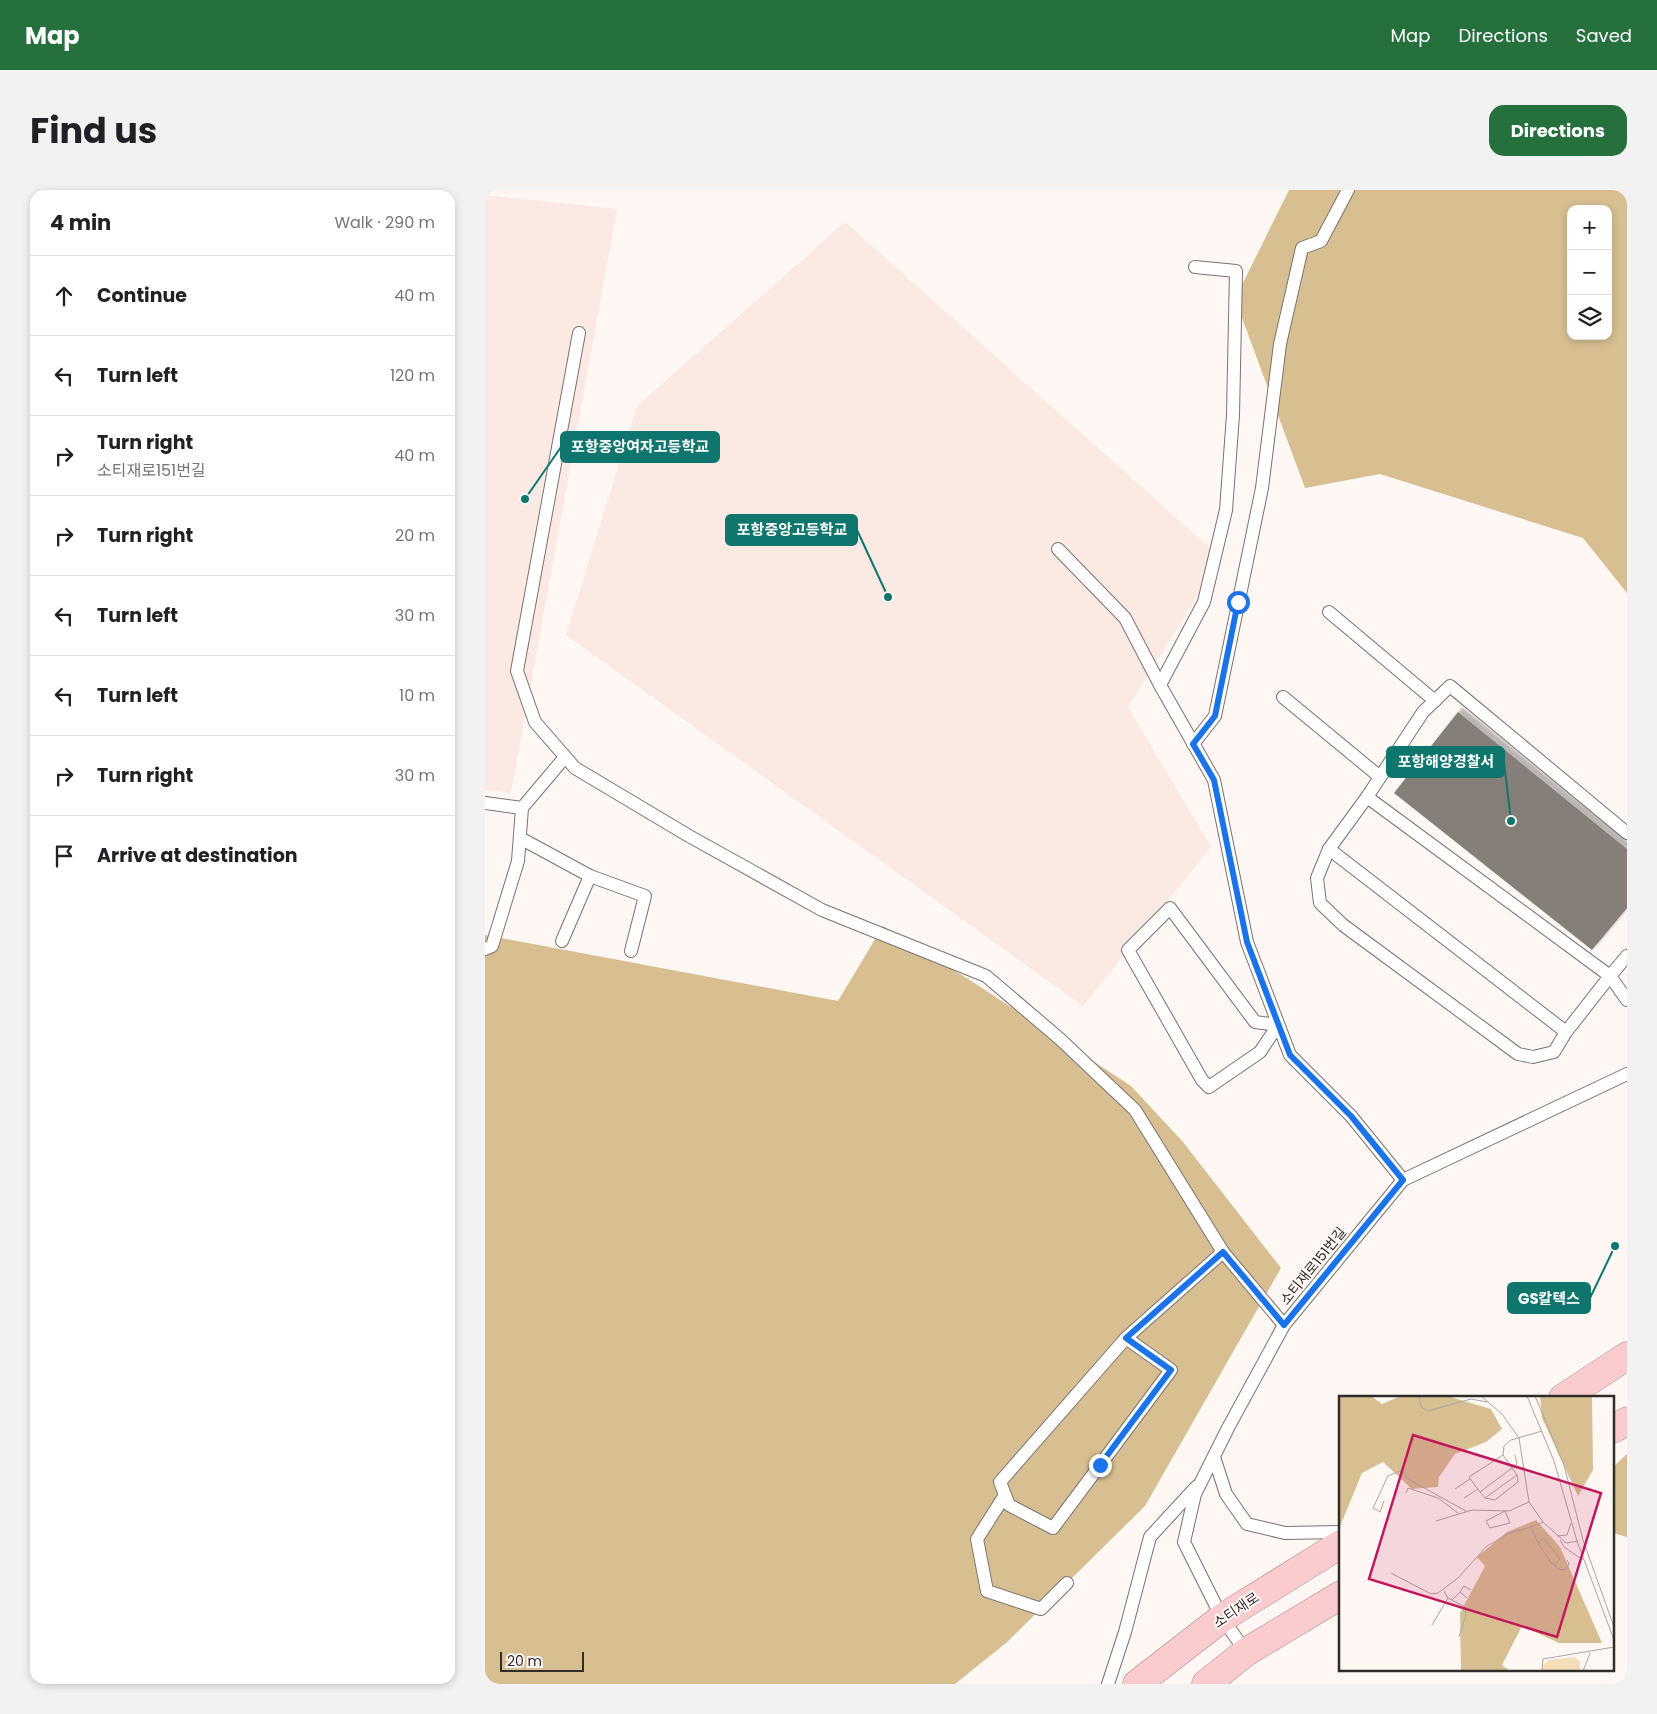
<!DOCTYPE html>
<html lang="en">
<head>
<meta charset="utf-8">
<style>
  body { margin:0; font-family:Poppins,"Noto Sans KR",sans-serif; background:#f2f2f2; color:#202124 }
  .controls { position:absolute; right:15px; top:15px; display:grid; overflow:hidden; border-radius:10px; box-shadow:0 2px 8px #0003 }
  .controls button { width:45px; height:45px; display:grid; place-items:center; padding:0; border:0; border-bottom:1px solid #e0e0e0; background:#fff; color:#202124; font:25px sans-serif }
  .scale { position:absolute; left:15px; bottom:12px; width:84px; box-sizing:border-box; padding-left:5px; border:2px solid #2f2c2b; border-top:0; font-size:14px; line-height:18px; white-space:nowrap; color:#2f2c2b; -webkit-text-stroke:4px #fff7f4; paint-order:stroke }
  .stop { position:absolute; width:15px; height:15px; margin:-11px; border:4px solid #1a73e8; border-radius:50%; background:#fff }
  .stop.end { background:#1a73e8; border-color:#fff; box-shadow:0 1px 5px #0008 }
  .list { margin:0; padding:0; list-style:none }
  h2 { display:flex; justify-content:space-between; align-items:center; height:65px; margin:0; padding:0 20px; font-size:21px }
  h2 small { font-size:16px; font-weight:400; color:#757577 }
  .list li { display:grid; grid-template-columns:32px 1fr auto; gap:15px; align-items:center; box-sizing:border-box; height:80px; padding:0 20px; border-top:1px solid #e0e0e0 }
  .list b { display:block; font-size:19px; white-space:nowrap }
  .list p { margin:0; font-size:16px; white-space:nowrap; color:#757577 }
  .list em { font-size:16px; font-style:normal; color:#757577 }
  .icon { flex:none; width:28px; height:28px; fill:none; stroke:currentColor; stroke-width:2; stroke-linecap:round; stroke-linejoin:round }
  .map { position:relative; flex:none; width:1142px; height:1494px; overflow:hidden; border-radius:15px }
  header { display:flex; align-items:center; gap:30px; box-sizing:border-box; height:70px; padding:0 25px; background:#25703d; color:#fff }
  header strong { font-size:24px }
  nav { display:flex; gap:28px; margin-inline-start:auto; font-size:18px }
  .intro { display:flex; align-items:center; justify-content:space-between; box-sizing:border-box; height:120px; padding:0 30px }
  h1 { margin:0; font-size:35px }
  .button { padding:12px 22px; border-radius:15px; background:#25703d; color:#fff; font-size:18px; font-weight:700 }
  main { display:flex; gap:30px; padding:0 30px }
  aside { flex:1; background:#fff; border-radius:15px; box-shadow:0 2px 8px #0003 }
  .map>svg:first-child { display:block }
  .built { fill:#fbe9e3 }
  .forest { fill:#d7bf91; fill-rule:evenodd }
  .building { fill:#857e79; filter:url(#shadow) }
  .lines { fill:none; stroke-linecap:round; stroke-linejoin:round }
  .service-casing { stroke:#7b7270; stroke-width:14 }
  .primary-casing { stroke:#b17e81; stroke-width:29 }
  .service { stroke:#fff; stroke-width:12 }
  .primary { stroke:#facccf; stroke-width:28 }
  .route { stroke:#1a73e8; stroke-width:6 }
  .labels { text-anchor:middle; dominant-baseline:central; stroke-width:4; stroke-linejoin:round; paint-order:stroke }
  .street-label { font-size:14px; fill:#2f2c2b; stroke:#fff7f4 }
  .inset-road { fill:none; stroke:#aca6a4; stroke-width:1 }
  .view { fill:#c2185b; fill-opacity:0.15; stroke:#c2185b; stroke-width:2.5 }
  .inset-edge { fill:none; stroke:#2f2c2b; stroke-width:2.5 }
  .leader { fill:none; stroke:#0f766e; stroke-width:2 }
  .callout-dot { fill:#0f766e; stroke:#fff7f4; stroke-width:2 }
  .callout { fill:#0f766e; stroke:#0f766e; stroke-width:2 }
  .callout-label { font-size:15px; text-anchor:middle; font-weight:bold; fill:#fff }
</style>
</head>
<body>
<header>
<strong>Map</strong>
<nav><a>Map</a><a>Directions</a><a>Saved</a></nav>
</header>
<div class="intro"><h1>Find us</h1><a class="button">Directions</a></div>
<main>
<aside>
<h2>4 min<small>Walk · 290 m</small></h2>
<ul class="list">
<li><svg class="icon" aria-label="ahead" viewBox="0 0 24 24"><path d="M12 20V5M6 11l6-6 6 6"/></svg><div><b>Continue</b></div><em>40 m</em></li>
<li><svg class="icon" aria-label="left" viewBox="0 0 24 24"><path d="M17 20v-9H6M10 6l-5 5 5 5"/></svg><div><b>Turn left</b></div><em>120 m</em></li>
<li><svg class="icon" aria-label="right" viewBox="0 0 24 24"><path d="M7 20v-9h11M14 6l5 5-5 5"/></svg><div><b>Turn right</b><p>소티재로151번길</p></div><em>40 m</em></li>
<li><svg class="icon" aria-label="right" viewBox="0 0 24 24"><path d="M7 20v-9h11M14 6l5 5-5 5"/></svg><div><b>Turn right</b></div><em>20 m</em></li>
<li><svg class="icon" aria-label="left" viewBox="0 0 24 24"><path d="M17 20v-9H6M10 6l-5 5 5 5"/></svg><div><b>Turn left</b></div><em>30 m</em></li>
<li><svg class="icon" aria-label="left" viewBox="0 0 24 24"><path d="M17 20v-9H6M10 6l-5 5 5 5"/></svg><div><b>Turn left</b></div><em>10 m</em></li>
<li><svg class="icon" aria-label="right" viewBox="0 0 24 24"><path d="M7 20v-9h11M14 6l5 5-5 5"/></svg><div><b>Turn right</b></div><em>30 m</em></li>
<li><svg class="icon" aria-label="arrive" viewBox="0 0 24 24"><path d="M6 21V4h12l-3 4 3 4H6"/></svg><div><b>Arrive at destination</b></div></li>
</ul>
</aside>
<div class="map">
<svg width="1142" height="1494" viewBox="0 0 1142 1494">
  <defs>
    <filter id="shadow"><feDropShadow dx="4.5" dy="-4.5" stdDeviation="1" flood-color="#0004"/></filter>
  </defs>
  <rect width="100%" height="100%" fill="#fff7f4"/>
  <g class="built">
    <path d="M0 5 132 19 26 603 0 600Z"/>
    <path d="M360 32 736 368 643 517 726 657 598 816 81 445 152 216Z"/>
  </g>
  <g class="forest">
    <path d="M804 0H1142V403L1098 348 895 284 820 298 750 109ZM1086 19H1123V146H1086Z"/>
    <path d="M398 736 491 794 646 896 698 952 796 1078 660 1316 521 1453 470 1494H0V745L353 811Z"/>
    <path d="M1142 1264V1347L1128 1343V1277Z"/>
  </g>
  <path class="building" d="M973 522 1142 659V718L1107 760 909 603Z"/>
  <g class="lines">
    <defs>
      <g id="service">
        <path d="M94 143 32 481 50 532 90 578 204 646 337 720 501 786 575 849 650 920 738 1062"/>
        <path d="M573 359 640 428 675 495 729 590 762 752 805 865 866 926 918 990"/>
        <path d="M844 422 950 511"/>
        <path d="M675 495 719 412 741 320 748 225 751 81 710 77"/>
        <path d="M798 507 895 587"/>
        <path d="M708 554 730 526 777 298 795 154 817 58 836 51 863 0"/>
        <path d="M882 607 1125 786 1081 842 844 659Z"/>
        <path d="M882 607 938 522 965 496 1142 643"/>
        <path d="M0 613 37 618 80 567"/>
        <path d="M35 648 105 686 77 751"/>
        <path d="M844 659 832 688 835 713 858 735 1033 864 1048 867 1069 862 1081 842"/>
        <path d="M105 686 160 706 146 761"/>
        <path d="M685 718 770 832 793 835 775 862 724 897 717 890 643 760Z"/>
        <path d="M0 759 7 756 33 671 37 618"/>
        <path d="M1142 766 1125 786 1142 810"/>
        <path d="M641 1148 686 1180 568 1338 524 1315 515 1292 641 1148 738 1062 799 1135"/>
        <path d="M729 1267 741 1304 762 1334 800 1343 856 1342"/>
        <path d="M520 1305 492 1349 502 1401 556 1419 582 1393"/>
        <path d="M761 1462 737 1428 699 1352 710 1304 743 1238 799 1135 918 990 1142 884"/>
        <path d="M623 1494 640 1442 665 1347 711 1297"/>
      </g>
      <g id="primary">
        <path d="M1078 1208 1142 1166"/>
        <path d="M1128 1239 1142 1231"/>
        <path d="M652 1494 737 1428 856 1354"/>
        <path d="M721 1494 761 1462 856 1405"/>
      </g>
    </defs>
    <use href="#service" class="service-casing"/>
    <use href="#primary" class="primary-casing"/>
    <use href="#service" class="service"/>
    <use href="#primary" class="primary"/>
  </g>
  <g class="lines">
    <path class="route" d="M615 1275 686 1180 641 1148 738 1062 799 1135 918 990 866 926 805 865 762 752 729 590 708 554 730 526 753 412"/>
  </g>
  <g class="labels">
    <g class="street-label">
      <text transform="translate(828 1076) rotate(-51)">소티재로151번길</text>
      <text transform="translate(751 1420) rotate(-34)">소티재로</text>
    </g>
  </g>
  <g transform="translate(854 1206)">
    <rect width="275" height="275" fill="#fff7f4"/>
    <path d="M235 261 241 265V275H203L204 269 210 264Z" fill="#f4dfb9"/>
    <path d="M0 0H32L43 8 62 0H108L152 13 163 33 147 46 116 58 100 81 99 91 73 93 44 66 23 77 0 133ZM201 0H253L254 74 239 100 203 22ZM197 124 221 151 263 247H220L183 230 163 269 171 275H122L121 217 146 170 138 161 168 136Z" fill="#d7bf91"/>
    <path class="inset-road" d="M80 0 82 11 89 15 132 3 148 6M142 0 163 18 180 42 190 106 204 126 227 147 239 145M188 0 215 65 238 145 275 244M196 0 225 69 244 144 275 231M176 59 178 68 173 72 164 59 165 50 172 44 203 35M173 72 178 79 146 102 141 96ZM116 93 131 83M141 96 130 81 164 59M67 97 69 92 99 102 119 117M125 102 139 93M146 102 156 104 179 86 178 79M45 105 41 116 34 112 49 80 63 74 69 83 127 115M166 115 171 127 151 132 147 125ZM97 125 133 114 170 115 190 106M218 140 228 139 232 127M221 144 225 151 244 164M199 147 205 142 221 163 216 168H213L199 147 192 131 204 126M215 168 219 173 226 174 230 168 228 164M52 177 92 198 99 197 119 182 148 150 171 137 192 131M121 196 125 190 132 194M109 202 126 211 127 219 120 241M113 204 121 196 128 202M93 229 109 202 105 195M203 275 204 263 275 251M244 275 251 257"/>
    <path class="view" d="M74 39 262 97 218 241 30 183Z"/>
    <rect width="275" height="275" class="inset-edge"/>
  </g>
  <path class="leader" d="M40 309L76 257M403 407L372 340M1026 631L1019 572M1130 1056L1105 1108"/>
  <g class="callout-dot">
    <circle cx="40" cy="309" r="5"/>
    <circle cx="403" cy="407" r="5"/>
    <circle cx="1026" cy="631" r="5"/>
    <circle cx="1130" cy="1056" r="5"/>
  </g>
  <g class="callout">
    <rect x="76" y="242" width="158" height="30" rx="5"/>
    <rect x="241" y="325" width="131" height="30" rx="5"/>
    <rect x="902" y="557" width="117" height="30" rx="5"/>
    <rect x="1023" y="1093" width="82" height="30" rx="5"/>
  </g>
  <g class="callout-label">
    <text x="155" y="262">포항중앙여자고등학교</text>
    <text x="307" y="345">포항중앙고등학교</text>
    <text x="961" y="577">포항해양경찰서</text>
    <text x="1064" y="1114">GS칼텍스</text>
  </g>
</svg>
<div class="controls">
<button>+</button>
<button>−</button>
<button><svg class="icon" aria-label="layers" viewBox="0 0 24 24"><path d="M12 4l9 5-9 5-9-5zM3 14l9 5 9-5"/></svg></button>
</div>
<div class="scale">20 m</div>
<div class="stop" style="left:753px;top:412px"></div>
<div class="stop end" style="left:615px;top:1275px"></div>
</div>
</main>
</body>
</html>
